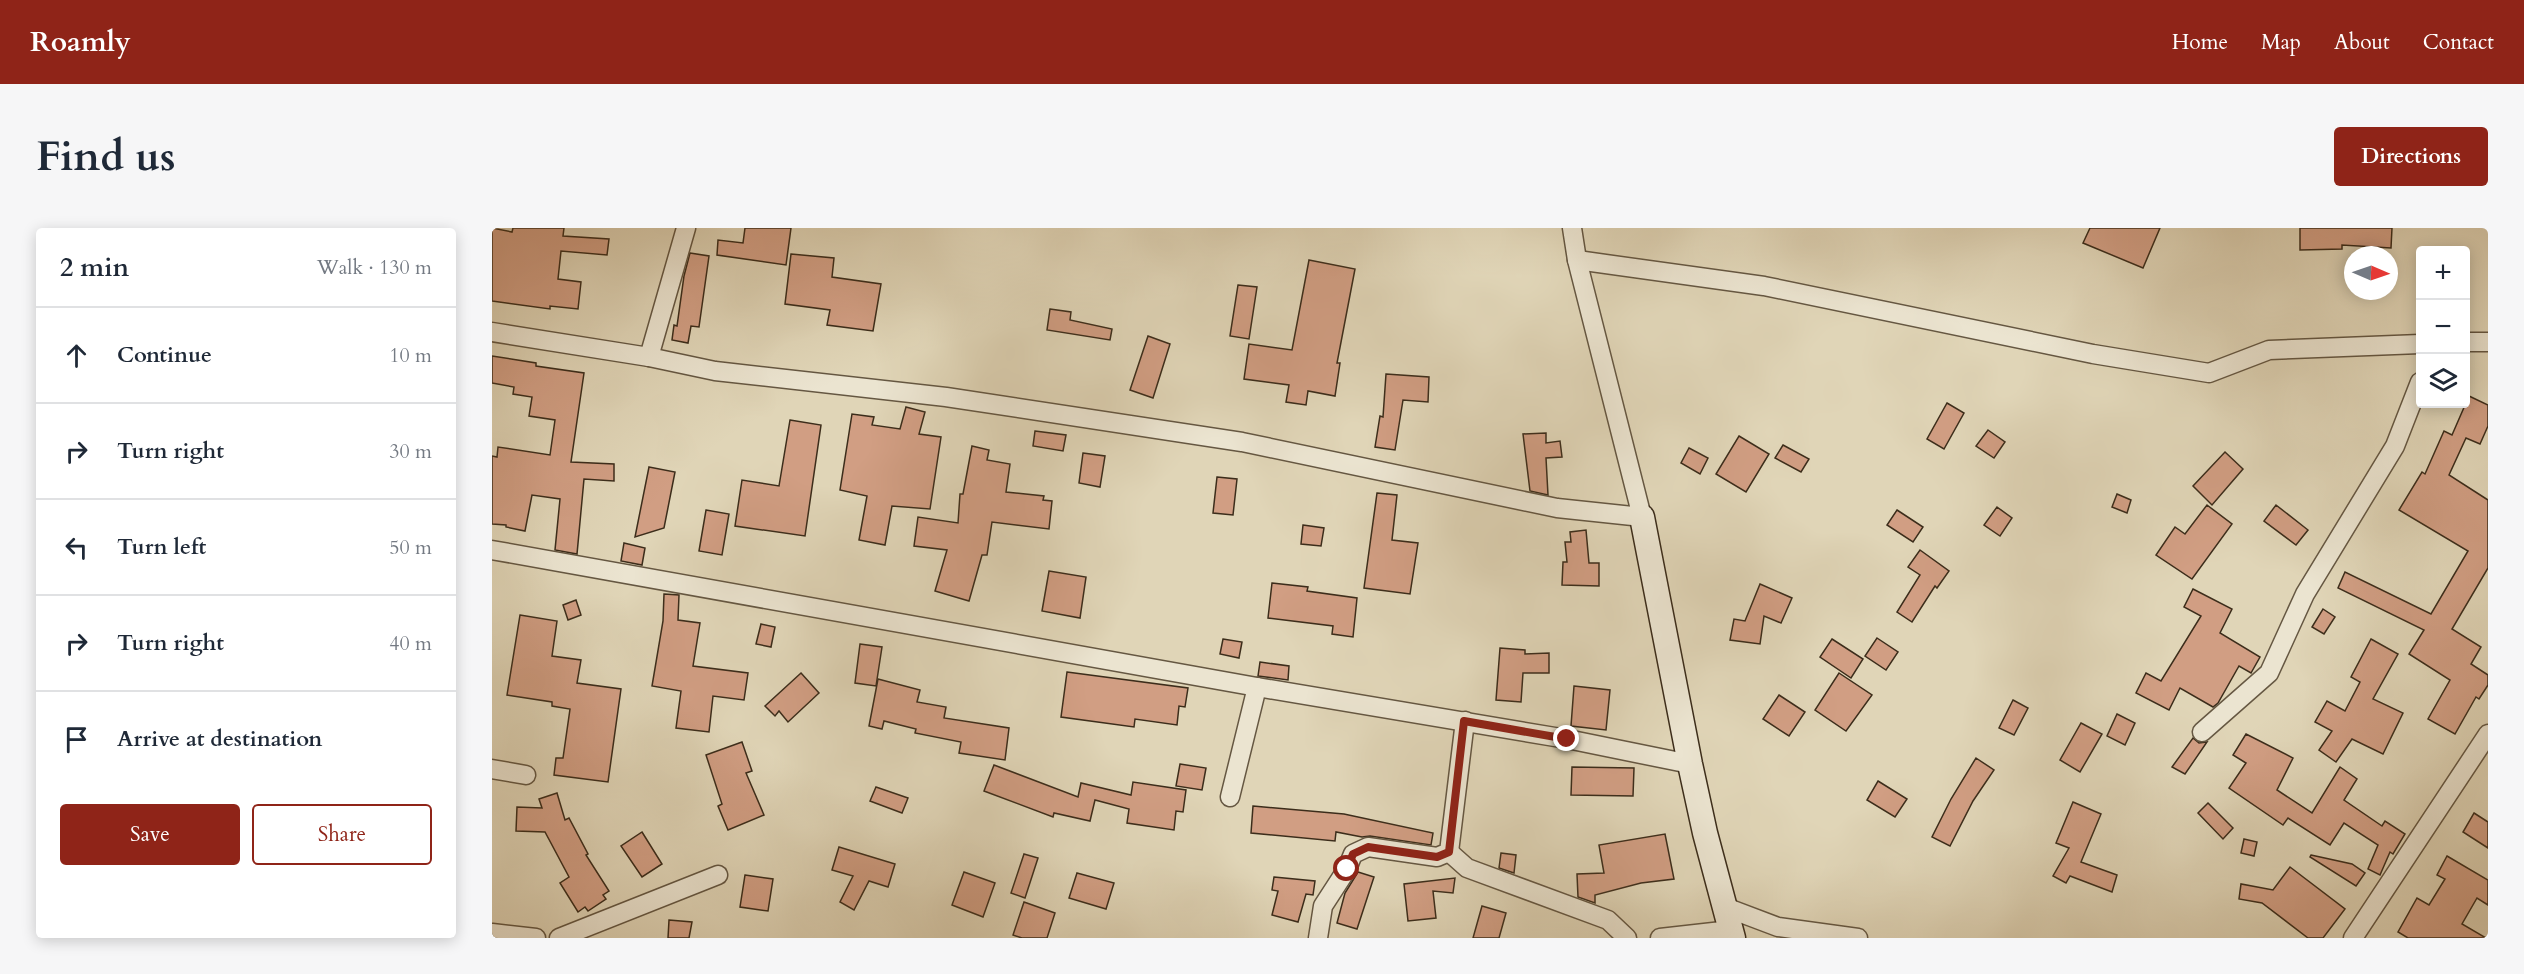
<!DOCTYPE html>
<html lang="en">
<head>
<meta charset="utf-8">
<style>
  body { margin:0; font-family:Cardo,serif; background:#f6f6f7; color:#1f2937 }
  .controls { position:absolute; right:18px; top:18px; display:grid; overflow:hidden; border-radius:6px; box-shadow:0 3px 15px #0003 }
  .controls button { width:54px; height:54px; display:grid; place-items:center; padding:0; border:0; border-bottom:2px solid #e0e1e3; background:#fff; color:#1f2937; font:30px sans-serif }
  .compass { position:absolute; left:1852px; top:18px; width:54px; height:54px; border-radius:50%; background:#fff; box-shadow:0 3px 15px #0003; rotate:92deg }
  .stop { position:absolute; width:18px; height:18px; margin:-14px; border:4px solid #8f2418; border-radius:50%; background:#fff }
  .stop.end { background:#8f2418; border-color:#fff; box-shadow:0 2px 6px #0008 }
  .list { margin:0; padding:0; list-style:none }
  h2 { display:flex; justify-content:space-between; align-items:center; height:78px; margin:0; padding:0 24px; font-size:26px }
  h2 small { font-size:20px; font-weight:400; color:#747a83 }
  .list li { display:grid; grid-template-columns:39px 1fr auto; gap:18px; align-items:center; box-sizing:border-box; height:96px; padding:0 24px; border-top:2px solid #e0e1e3 }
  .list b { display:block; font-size:22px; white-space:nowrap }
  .list em { font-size:20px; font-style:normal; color:#747a83 }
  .actions { display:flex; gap:12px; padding:18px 24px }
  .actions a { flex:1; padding:14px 0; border:2px solid #8f2418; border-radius:6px; text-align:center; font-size:21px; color:#8f2418 }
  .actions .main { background:#8f2418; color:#fff }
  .icon { flex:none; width:33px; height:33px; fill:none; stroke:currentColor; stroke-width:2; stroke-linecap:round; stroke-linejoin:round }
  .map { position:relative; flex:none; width:1996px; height:710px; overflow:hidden; border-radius:6px }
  header { display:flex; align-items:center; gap:36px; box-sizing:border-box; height:84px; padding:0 30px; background:#8f2418; color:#fff }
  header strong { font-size:28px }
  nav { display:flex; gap:33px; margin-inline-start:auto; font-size:21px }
  .intro { display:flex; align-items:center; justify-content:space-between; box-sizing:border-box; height:144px; padding:0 36px }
  h1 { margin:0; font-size:42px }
  .button { padding:15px 27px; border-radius:6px; background:#8f2418; color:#fff; font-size:21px; font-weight:700 }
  main { display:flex; gap:36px; padding:0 36px }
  aside { flex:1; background:#fff; border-radius:6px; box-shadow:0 3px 15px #0003 }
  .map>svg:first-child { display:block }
  .building { fill:#d19e83; stroke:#3c2d1b; stroke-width:1.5 }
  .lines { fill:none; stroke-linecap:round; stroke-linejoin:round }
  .street-casing { stroke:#655742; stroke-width:21 }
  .secondary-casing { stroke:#3c2d1b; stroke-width:27 }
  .street { stroke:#ebe4d0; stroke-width:18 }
  .secondary { stroke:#ebe4d0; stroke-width:24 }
  .route { stroke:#8f2418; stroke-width:8 }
</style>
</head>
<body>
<header>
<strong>Roamly</strong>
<nav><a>Home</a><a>Map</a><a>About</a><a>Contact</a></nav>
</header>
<div class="intro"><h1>Find us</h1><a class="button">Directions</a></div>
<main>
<aside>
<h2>2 min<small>Walk · 130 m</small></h2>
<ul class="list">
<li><svg class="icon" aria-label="ahead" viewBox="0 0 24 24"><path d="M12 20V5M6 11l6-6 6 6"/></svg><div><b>Continue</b></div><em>10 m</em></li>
<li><svg class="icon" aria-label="right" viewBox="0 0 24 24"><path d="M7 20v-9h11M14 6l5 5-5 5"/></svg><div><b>Turn right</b></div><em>30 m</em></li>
<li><svg class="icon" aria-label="left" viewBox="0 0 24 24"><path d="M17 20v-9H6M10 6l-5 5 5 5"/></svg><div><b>Turn left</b></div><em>50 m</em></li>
<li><svg class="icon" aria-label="right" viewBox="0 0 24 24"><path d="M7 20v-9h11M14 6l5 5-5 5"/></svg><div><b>Turn right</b></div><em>40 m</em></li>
<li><svg class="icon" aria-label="arrive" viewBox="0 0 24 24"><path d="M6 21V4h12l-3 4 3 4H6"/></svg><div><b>Arrive at destination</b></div></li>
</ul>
<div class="actions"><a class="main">Save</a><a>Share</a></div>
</aside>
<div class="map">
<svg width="1996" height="710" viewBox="0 0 1996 710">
  <rect width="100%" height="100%" fill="#e0d5b7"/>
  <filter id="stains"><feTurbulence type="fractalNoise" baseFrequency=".00333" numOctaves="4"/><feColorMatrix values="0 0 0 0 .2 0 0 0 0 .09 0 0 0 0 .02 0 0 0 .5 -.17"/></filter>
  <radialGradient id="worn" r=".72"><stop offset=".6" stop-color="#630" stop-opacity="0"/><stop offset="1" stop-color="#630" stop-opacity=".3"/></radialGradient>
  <g class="building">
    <path d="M0 0 20 4 21 0H72L71 8 117 11 115 27 69 23 66 51 89 54 86 81 58 78V81L0 73Z"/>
    <path d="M253 0H299L294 37 225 27 226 12 251 15Z"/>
    <path d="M1598 0H1668L1651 40 1591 15Z"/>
    <path d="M1808 0H1900L1899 20 1850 17V21L1808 22Z"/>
    <path d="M198 25 217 28 207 99 199 98 196 115 180 112 182 97 185 98 192 48Z"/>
    <path d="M299 26 342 30 340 49 389 56 381 103 335 97 338 82 293 76Z"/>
    <path d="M817 32 863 41 845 135H848L843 168 816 163 814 177 794 174 797 157 752 151 757 116 800 122Z"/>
    <path d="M746 57 765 59 757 111 738 108Z"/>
    <path d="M558 81 579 84 578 92 620 101 618 112 555 102Z"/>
    <path d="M656 108 678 116 661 170 638 162Z"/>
    <path d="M0 128 44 135V138L92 145 79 234 122 236V253L92 251 85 326 63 322 68 271 40 267 33 303 14 299V297L0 296V228L5 229 6 219 58 227 63 192 37 188 40 169 21 166 22 159 0 155Z"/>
    <path d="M894 146 937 149 936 174 911 172 903 222 883 219 888 188 891 189Z"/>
    <path d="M1977 168 1996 177V198L1988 216 1974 210 1957 247 1996 272V340L1960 401 1989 419 1979 436 1996 447V457L1987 471 1984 469 1963 506 1936 491 1958 452 1917 426 1932 402 1846 360 1853 344 1939 386 1976 323 1907 282 1930 244 1933 246 1952 203 1960 207Z"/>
    <path d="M1455 175 1472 185 1452 221 1435 211Z"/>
    <path d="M414 179 433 184 427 206 449 209 438 281 400 278 393 317 367 312 375 268 348 262 360 186 382 189 380 197 408 201Z"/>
    <path d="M298 192 329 197 313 308 243 298 250 252 287 258Z"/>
    <path d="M1496 202 1513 214 1502 230 1484 218Z"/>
    <path d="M543 203 574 207 571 223 541 218Z"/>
    <path d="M1054 205V215L1068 213 1070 229 1054 230 1056 267 1038 263 1031 206Z"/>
    <path d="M1247 208 1277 226 1254 264 1224 246Z"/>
    <path d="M1291 217 1317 231 1309 244 1283 230Z"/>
    <path d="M480 218 497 222 495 232 518 236 514 264 552 268 551 272 560 273 557 301 500 294 495 327H490L477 373 443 363 455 322 422 318 426 289 466 295 468 266H471Z"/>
    <path d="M1197 220 1216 230 1208 246 1189 235Z"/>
    <path d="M1733 224 1751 241 1720 277 1701 258Z"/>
    <path d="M591 225 613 228 608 259 587 255Z"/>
    <path d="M157 239 183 244 172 300 143 309Z"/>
    <path d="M725 249 745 251 741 287 721 285Z"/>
    <path d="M885 265 905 267 900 312 926 315 918 366 872 360Z"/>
    <path d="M1625 266 1639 272 1635 285 1620 279Z"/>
    <path d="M1715 277 1740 296 1700 351 1664 327 1683 299 1693 306Z"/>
    <path d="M1784 277 1816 302 1804 317 1772 293Z"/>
    <path d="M1505 279 1520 290 1508 308 1492 297Z"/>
    <path d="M214 282 237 286 230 327 207 323Z"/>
    <path d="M1405 282 1431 299 1421 314 1395 297Z"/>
    <path d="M811 297 832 300 829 318 809 316Z"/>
    <path d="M1094 302 1097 335H1107V358L1070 357 1071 334H1075L1073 314H1079L1078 304Z"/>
    <path d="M132 315 153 320 150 337 129 333Z"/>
    <path d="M1428 322 1457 343 1445 360 1443 358 1420 394 1405 384 1428 347 1416 339Z"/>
    <path d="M557 343 594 349 588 390 550 383Z"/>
    <path d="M780 355 816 359 815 363 865 370 861 409 840 406 841 398 776 390Z"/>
    <path d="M1268 356 1300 370 1289 395 1272 388 1268 416 1238 412 1242 391 1253 393Z"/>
    <path d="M1701 361 1740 381 1728 405 1768 429 1759 445 1747 438 1726 475 1721 479 1688 460 1677 482 1644 465 1654 445 1669 453 1709 388 1692 379Z"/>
    <path d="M172 366 187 367 186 392 208 395 201 438 256 445 252 472 221 468 217 504 184 500 189 463 160 458 171 393Z"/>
    <path d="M84 372 89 387 76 392 71 377Z"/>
    <path d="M1831 381 1843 389 1832 406 1820 399Z"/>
    <path d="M28 387 65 393 60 428 89 432 85 455 129 461 116 554 62 547 64 530H71L78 481 60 478V474L15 467Z"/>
    <path d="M269 396 283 399 279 419 264 416Z"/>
    <path d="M1385 410 1406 424 1394 442 1373 428Z"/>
    <path d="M731 411 750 414 747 430 728 426Z"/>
    <path d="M1340 411 1371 431 1359 450 1328 429Z"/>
    <path d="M1879 411 1906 426 1881 471 1911 485 1891 526 1860 511 1844 534 1827 522 1840 503 1823 494 1835 473 1853 483 1868 454 1859 449Z"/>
    <path d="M368 416 390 419 384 458 363 455Z"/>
    <path d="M1008 420 1033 422V426L1057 425V445H1031L1029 474 1004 472Z"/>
    <path d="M768 434 797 438 796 452 766 448Z"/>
    <path d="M575 444 696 460 693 479 687 478 685 497 643 491 642 499 569 489Z"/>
    <path d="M309 445 327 465 296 494 287 483 283 488 273 478Z"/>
    <path d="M1347 445 1380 467 1354 503 1323 482Z"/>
    <path d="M386 451 428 462 425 474 454 479 452 490 517 500 513 532 467 525 469 514 423 505 424 501 392 493 390 501 377 498Z"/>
    <path d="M1082 458 1118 462 1114 502 1079 498Z"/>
    <path d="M1287 467 1313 484 1297 508 1271 491Z"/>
    <path d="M1521 472 1536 480 1522 507 1507 500Z"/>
    <path d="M1625 486 1643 495 1633 517 1615 508Z"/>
    <path d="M1589 495 1610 506 1588 544 1568 532Z"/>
    <path d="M1754 506 1801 530 1785 562 1820 585 1848 539 1865 551 1852 572 1890 598 1893 593 1913 606 1901 626 1898 624 1888 647 1876 641 1886 617 1852 595 1838 617 1796 590 1791 597 1737 560 1754 535 1741 527Z"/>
    <path d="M1701 510 1707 515 1715 514 1693 546 1680 539Z"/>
    <path d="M250 514 260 543 254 545 272 587 236 602 226 578 230 576 214 527Z"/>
    <path d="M1484 530 1502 542 1481 573 1458 618 1440 609 1459 571Z"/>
    <path d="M688 536 714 540 710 562 684 558Z"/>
    <path d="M502 537 586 569 589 555 639 567 641 554 694 562 691 584 684 583 682 602 635 595 637 581 603 572 598 593 562 585 561 589 492 563Z"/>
    <path d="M1080 539 1142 540 1141 568 1079 567Z"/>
    <path d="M1386 553 1415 571 1403 589 1375 572Z"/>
    <path d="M384 559 416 570 410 585 378 573Z"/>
    <path d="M65 565 73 592 77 590 96 626 94 627 117 663 111 667 114 671 96 683 93 679 86 684 68 655 77 649 53 604 24 603 25 579 50 580 47 571Z"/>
    <path d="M1581 574 1609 586 1589 634 1625 647 1620 664 1578 648 1574 655 1561 648 1577 620 1564 615Z"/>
    <path d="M1716 575 1741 600 1731 611 1706 585Z"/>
    <path d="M761 578 852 586 941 605 939 617 878 608 870 609 844 604 843 613 759 605Z"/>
    <path d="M1982 585 1996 594V620L1971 604Z"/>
    <path d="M150 604 170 636 150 649 129 618Z"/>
    <path d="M1173 606 1182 651 1149 655 1103 667V675L1086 669 1085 646 1112 645 1107 617Z"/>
    <path d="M1752 611 1765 614 1762 628 1749 625Z"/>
    <path d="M347 619 403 636 396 659 377 653 362 682 348 674 361 648 340 642Z"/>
    <path d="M1009 625 1024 627 1022 645 1007 640Z"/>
    <path d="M532 626 546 630 533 670 519 665Z"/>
    <path d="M1819 627 1860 636 1873 645 1864 658 1818 629Z"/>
    <path d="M1955 628 1996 652V677L1985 670 1970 696 1994 710H1916L1906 704 1925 670 1937 677 1953 651 1945 647Z"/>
    <path d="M1798 639 1853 681 1831 710H1816L1770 675 1747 671 1749 656 1781 662Z"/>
    <path d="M472 644 503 655 491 689 460 677Z"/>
    <path d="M866 644 882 649 865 701 845 695 853 665Z"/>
    <path d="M585 645 622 655 614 681 577 670Z"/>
    <path d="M253 647 281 651 276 683 248 679Z"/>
    <path d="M782 649 823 653 821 667 814 666 806 694 780 687 786 663 780 662Z"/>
    <path d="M963 650 961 665 941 663 944 690 916 693 912 656Z"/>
    <path d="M532 674 563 685 555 710H530L521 707Z"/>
    <path d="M990 678 1014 685 1007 710H981Z"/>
    <path d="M177 692 200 694 197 710H176Z"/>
  </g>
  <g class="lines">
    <defs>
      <g id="street">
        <path d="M1085 32 1272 58 1601 126 1717 145 1777 122 1928 116"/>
        <path d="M0 104 157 129 223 143 454 169 750 214 1065 280 1150 289 1085 32 1080 0"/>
        <path d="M1974 114H1996"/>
        <path d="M157 129 194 0"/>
        <path d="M0 322 765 459 1075 511 1198 536"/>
        <path d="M1710 504 1777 445 1813 366 1903 218 1928 154"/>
        <path d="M0 541 34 547"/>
        <path d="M738 569 765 459"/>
        <path d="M957 624 975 640 1116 692 1135 710"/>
        <path d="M1233 679 1286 699 1366 710"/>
        <path d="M0 705 44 710"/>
        <path d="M67 710 226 647"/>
        <path d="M826 710 831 678 855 641 861 626 876 619 945 629 957 624 973 493"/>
        <path d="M1168 710 1239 702"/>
        <path d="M1861 710 1996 506"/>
      </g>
      <path id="secondary" d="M1150 289 1198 536 1213 605 1241 710"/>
    </defs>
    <use href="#street" class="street-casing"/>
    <use href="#secondary" class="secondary-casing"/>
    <use href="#street" class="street"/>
    <use href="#secondary" class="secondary"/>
  </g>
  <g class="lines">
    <path class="route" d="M855 641 861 626 876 619 945 629 957 624 972 493 1075 511"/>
  </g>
  <rect width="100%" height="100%" filter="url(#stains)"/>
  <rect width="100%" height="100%" fill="url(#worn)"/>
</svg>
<div class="controls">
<button>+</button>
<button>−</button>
<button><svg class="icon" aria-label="layers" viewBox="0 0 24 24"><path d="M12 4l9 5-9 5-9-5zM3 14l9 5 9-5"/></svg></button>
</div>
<svg class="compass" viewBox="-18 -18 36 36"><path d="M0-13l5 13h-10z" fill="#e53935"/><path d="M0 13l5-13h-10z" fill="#747a83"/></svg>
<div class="stop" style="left:855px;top:641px"></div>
<div class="stop end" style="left:1075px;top:511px"></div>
</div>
</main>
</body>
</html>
